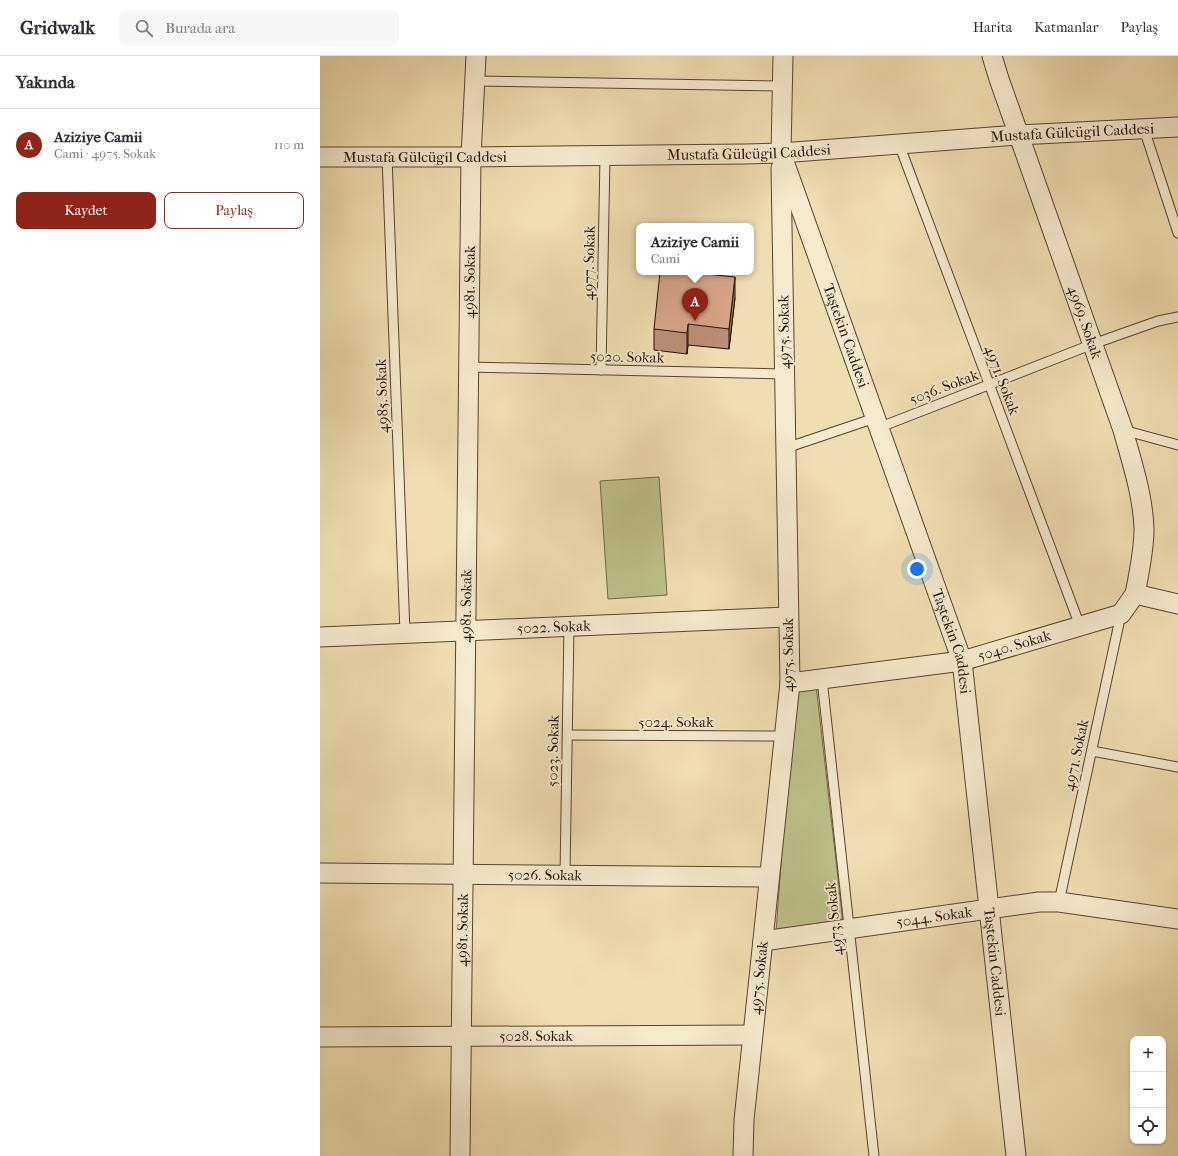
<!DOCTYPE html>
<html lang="tr">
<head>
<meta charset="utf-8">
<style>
  body { margin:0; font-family:"IM FELL French Canon",serif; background:#f7f7f7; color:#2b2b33 }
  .controls { position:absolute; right:12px; bottom:12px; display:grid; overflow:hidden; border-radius:8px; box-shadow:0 1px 3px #0004 }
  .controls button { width:36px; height:36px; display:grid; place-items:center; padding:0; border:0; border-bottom:1px solid #e1e1e2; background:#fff; color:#2b2b33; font:20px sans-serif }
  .you { position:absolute; left:597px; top:513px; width:14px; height:14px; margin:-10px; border:3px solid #fff; border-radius:50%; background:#1a73e8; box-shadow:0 0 0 6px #1a73e833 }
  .badge { display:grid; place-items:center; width:26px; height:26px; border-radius:50%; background:#8f2418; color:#fff; font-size:13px; font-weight:700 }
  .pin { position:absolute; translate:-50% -33px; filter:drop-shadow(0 1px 2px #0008) }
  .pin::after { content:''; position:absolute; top:21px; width:14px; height:12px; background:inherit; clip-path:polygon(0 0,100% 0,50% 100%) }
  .popup { position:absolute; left:316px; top:167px; width:118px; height:52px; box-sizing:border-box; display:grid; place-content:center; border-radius:8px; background:#fff; filter:drop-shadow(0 1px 3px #0005); font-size:13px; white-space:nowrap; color:#7c7c81 }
  .popup b { font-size:15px; color:#2b2b33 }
  .popup::after { content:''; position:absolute; left:50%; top:100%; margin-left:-8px; border:8px solid transparent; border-top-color:#fff }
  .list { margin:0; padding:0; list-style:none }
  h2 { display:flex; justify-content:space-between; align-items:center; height:52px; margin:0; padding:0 16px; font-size:17px }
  h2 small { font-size:13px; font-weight:400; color:#7c7c81 }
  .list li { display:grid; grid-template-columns:26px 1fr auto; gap:12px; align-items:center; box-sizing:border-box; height:72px; padding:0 16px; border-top:1px solid #e1e1e2 }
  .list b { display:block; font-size:15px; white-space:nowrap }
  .list p { margin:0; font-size:13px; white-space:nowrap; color:#7c7c81 }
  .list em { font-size:13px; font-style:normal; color:#7c7c81 }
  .actions { display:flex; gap:8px; padding:12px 16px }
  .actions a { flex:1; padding:9px 0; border:1px solid #8f2418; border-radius:8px; text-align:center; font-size:14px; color:#8f2418 }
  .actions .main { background:#8f2418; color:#fff }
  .icon { flex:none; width:22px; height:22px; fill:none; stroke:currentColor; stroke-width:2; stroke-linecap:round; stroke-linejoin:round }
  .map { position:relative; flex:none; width:858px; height:1100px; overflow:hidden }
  header { display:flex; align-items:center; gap:24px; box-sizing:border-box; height:56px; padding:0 20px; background:#fff; border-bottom:1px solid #e1e1e2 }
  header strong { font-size:19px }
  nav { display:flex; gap:22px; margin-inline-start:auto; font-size:14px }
  .search { width:280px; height:36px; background:#f7f7f7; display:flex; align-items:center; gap:10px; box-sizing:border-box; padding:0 14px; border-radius:8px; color:#7c7c81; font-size:15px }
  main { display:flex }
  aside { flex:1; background:#fff }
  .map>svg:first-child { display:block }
  .green { fill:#bdc089; stroke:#716847 }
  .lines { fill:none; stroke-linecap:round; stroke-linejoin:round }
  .service-casing { stroke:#584430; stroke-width:11 }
  .minor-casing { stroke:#584430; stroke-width:21 }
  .service { stroke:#f5eacc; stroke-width:9 }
  .minor { stroke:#f5eacc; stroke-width:19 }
  .wall { fill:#bb8f75; stroke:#251105 }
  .shaded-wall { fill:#98745f; stroke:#251105 }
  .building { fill:#d9a688; stroke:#251105 }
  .labels { text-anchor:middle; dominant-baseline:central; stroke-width:3.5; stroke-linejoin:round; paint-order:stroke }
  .street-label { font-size:15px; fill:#251105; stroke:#f5eacc }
</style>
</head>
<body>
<header>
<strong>Gridwalk</strong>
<div class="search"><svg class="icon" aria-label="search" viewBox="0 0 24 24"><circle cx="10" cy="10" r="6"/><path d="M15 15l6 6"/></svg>Burada ara</div>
<nav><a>Harita</a><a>Katmanlar</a><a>Paylaş</a></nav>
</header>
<main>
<aside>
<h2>Yakında<small></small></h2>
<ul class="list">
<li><span class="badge">A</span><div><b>Aziziye Camii</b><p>Cami · 4975. Sokak</p></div><em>110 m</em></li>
</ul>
<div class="actions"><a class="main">Kaydet</a><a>Paylaş</a></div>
</aside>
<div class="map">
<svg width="858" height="1100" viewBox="0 0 858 1100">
  <rect width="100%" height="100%" fill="#efdeb1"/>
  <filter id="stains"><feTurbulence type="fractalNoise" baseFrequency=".005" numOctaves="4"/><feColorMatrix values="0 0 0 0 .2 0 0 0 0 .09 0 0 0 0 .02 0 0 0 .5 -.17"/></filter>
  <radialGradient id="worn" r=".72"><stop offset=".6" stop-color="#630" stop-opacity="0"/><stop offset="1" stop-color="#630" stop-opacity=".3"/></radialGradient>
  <g class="green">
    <path d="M339 421 347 539 288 543 280 425Z"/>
    <path d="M496 629 523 866 456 876 474 630Z"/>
  </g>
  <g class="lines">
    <defs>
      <g id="service">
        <path d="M155 25 463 30"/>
        <path d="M824 73 858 177"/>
        <path d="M579 88 760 570"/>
        <path d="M67 101 85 577"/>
        <path d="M149 311 465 318"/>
        <path d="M281 314 285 100"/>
        <path d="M558 372 773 288 838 265 858 261"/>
        <path d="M803 374 858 389"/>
        <path d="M466 392 555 362"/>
        <path d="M502 623 554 1100"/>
        <path d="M248 679 464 680"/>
        <path d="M772 695 858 711"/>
        <path d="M245 819 249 570"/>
        <path d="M739 846 801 558"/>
      </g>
      <g id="minor">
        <path id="s1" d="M463 0 461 97 642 605 696 1100"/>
        <path id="s2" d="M672 0 679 23 803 374C812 407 823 439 824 473 824 495 819 517 815 538"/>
        <path id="s3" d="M0 101H151L425 98 461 97 698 79 858 71"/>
        <path id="s4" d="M0 581 468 561"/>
        <path id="s5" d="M470 627 642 605 801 558 815 538 858 548"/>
        <path id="s6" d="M0 817 449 821"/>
        <path id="s7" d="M443 885 719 846H739L858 863"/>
        <path id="s8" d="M0 981 432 979"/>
        <path id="s9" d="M140 1100 151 101 156 0"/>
        <path id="s10" d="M423 1100 424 1064 470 627 461 112"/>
      </g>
    </defs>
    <use href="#service" class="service-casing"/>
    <use href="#minor" class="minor-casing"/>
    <use href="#service" class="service"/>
    <use href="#minor" class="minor"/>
  </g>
  <path class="wall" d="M415 242 409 293 368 289 367 298 334 294V273Z"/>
  <g class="shaded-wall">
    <path d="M415 221V242L409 293V273Z"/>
    <path d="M368 268V289L367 298V277Z"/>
  </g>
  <path class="building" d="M340 216H366L415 221 409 273 368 268 367 277 334 273Z"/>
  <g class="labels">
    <g class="street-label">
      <text stroke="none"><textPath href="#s3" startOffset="753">Mustafa Gülcügil Caddesi</textPath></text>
      <text stroke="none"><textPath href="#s3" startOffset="429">Mustafa Gülcügil Caddesi</textPath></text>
      <text stroke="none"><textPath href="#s3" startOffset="105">Mustafa Gülcügil Caddesi</textPath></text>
      <text transform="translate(269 207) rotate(-89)">4977. Sokak</text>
      <text stroke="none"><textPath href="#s9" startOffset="874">4981. Sokak</textPath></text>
      <text stroke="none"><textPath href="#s2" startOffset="282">4969. Sokak</textPath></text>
      <text transform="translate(464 276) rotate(-91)">4975. Sokak</text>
      <text stroke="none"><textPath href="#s1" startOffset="291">Taştekin Caddesi</textPath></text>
      <text transform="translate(307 301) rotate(1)">5020. Sokak</text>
      <text transform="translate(682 324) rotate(69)">4971. Sokak</text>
      <text transform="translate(624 331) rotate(-21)">5036. Sokak</text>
      <text transform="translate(62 340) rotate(-92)">4985. Sokak</text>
      <text stroke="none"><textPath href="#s9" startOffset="550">4981. Sokak</textPath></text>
      <text stroke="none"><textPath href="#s4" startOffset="234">5022. Sokak</textPath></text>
      <text stroke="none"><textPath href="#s1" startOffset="615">Taştekin Caddesi</textPath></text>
      <text stroke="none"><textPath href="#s5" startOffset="228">5040. Sokak</textPath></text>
      <text transform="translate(468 599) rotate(-90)">4975. Sokak</text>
      <text x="356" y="666">5024. Sokak</text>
      <text transform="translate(233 695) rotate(-89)">5023. Sokak</text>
      <text transform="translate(756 699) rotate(-78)">4971. Sokak</text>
      <text stroke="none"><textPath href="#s6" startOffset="225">5026. Sokak</textPath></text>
      <text stroke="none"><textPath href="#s7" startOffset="173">5044. Sokak</textPath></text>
      <text transform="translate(514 863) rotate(-96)">4973. Sokak</text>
      <text stroke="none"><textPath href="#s9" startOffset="226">4981. Sokak</textPath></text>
      <text stroke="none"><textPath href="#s1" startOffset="939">Taştekin Caddesi</textPath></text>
      <text stroke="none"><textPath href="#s10" startOffset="179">4975. Sokak</textPath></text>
      <text stroke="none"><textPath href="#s8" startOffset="216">5028. Sokak</textPath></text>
    </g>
  </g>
  <rect width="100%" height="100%" filter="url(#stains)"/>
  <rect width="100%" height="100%" fill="url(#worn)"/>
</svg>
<div class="controls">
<button>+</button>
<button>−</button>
<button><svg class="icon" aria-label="locate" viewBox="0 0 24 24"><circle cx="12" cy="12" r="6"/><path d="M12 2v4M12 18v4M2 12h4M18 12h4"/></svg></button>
</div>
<div class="you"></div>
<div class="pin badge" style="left:375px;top:265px">A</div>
<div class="popup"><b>Aziziye Camii</b>Cami</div>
</div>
</main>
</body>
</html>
